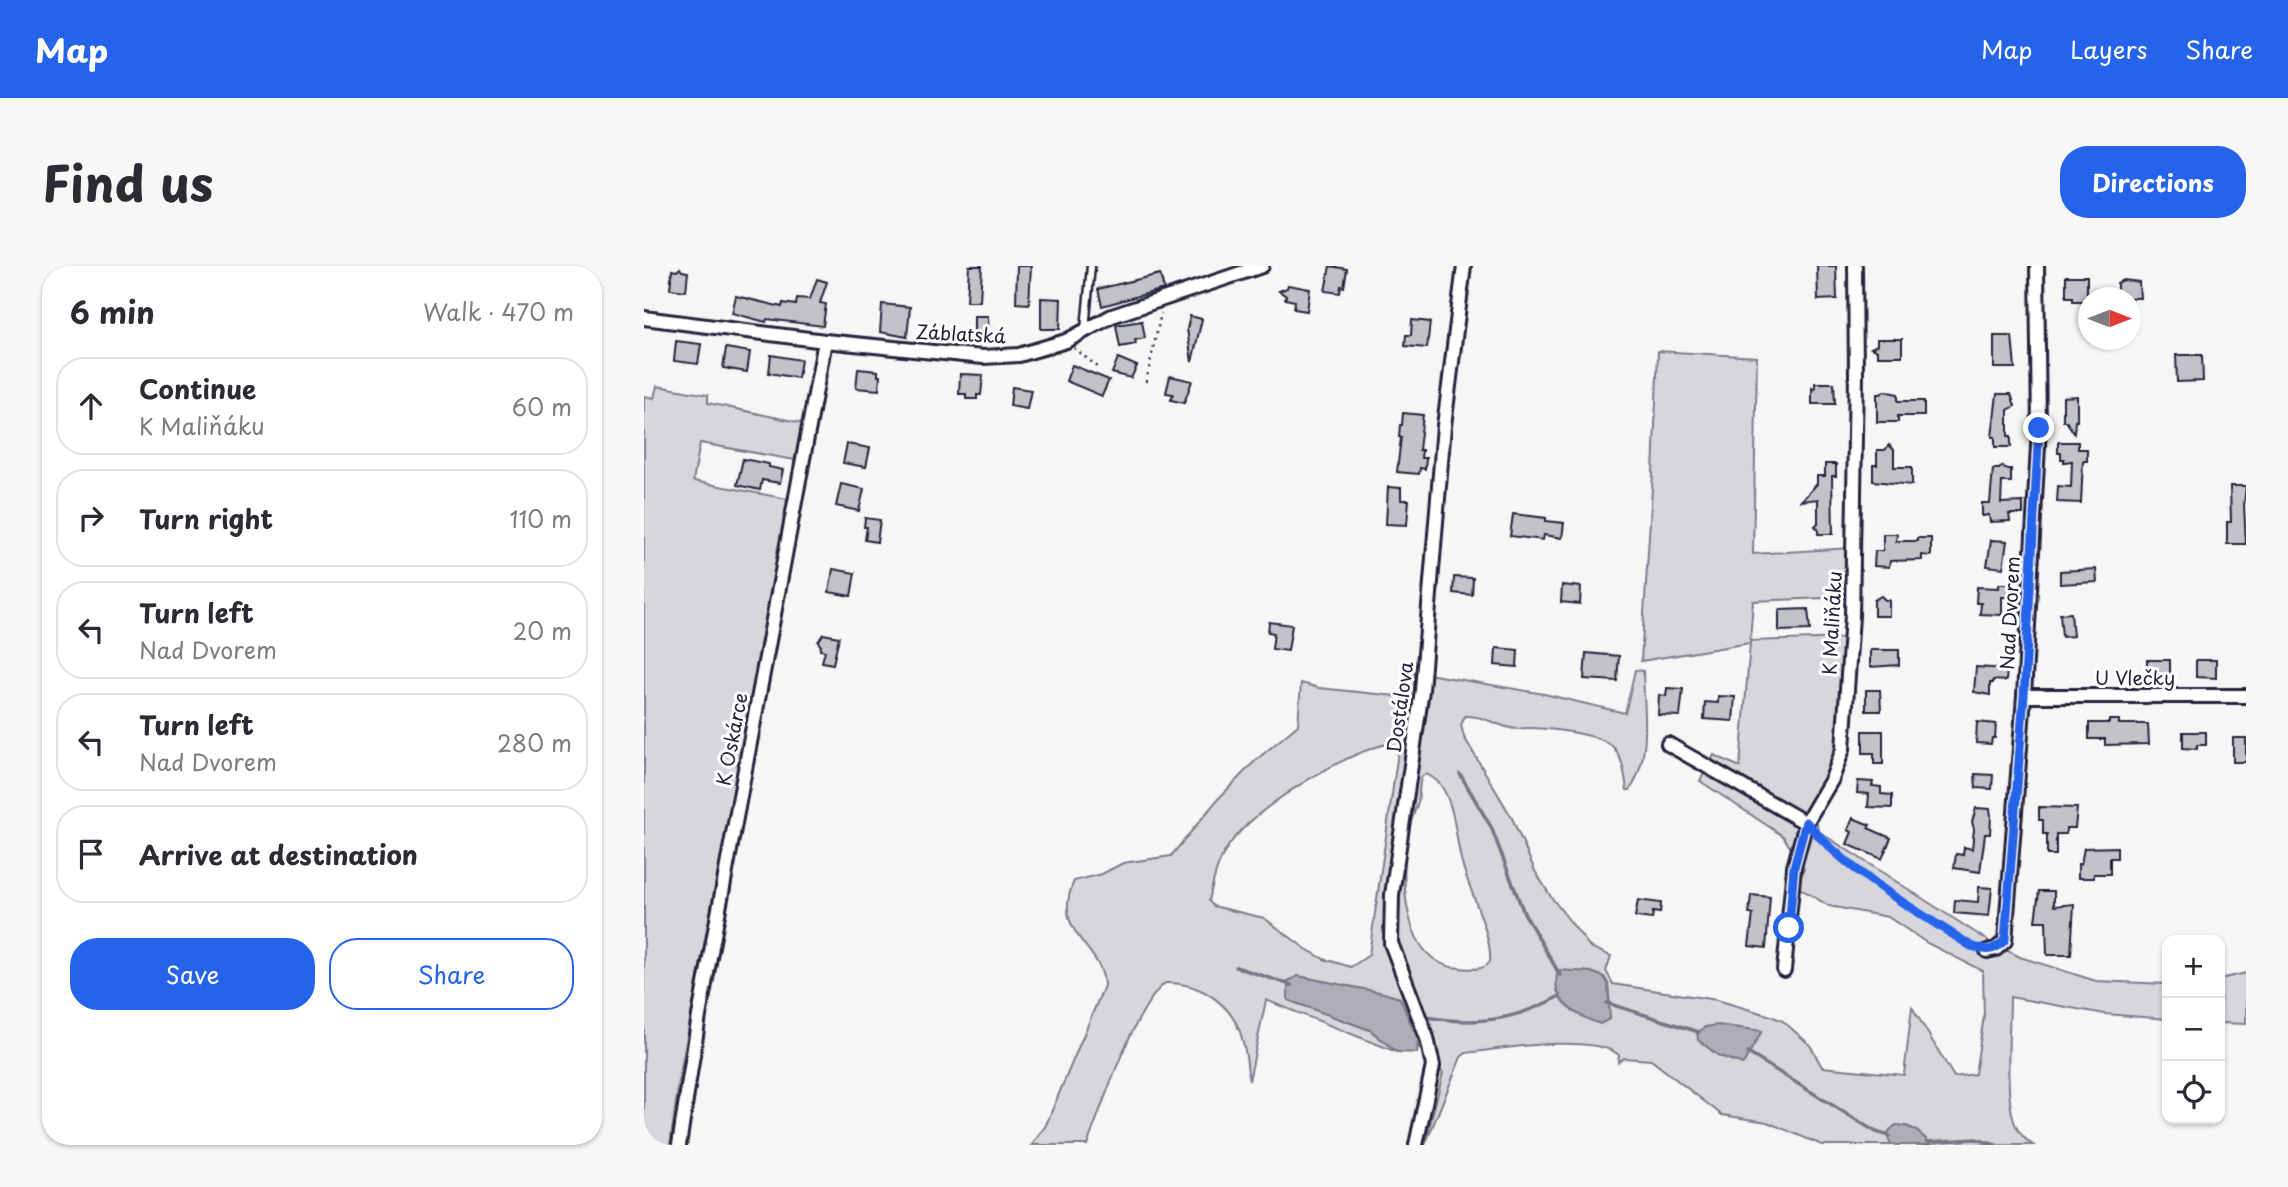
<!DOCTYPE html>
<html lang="en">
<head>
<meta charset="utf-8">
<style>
  body { margin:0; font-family:"Playpen Sans",sans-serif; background:#f7f7f7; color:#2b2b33 }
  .controls { position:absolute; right:21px; bottom:21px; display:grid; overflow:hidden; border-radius:14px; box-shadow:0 2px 5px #0004 }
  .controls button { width:63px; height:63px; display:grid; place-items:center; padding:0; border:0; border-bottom:2px solid #e1e1e2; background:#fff; color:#2b2b33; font:35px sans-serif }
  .compass { position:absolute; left:1434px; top:21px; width:63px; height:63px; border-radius:50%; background:#fff; box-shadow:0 2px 5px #0004; rotate:90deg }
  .stop { position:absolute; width:21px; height:21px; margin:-16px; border:5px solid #2563eb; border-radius:50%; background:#fff }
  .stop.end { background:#2563eb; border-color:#fff; box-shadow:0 2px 7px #0008 }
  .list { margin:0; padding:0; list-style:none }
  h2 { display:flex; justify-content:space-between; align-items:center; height:91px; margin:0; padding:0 28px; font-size:30px }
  h2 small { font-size:23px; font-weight:400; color:#7c7c81 }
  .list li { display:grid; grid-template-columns:46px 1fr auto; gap:21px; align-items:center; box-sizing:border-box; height:98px; margin:0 14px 14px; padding:0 14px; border:2px solid #e1e1e2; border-radius:28px }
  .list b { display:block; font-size:26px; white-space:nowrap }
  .list p { margin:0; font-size:23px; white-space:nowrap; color:#7c7c81 }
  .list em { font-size:23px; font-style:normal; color:#7c7c81 }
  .actions { display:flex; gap:14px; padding:21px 28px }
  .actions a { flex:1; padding:16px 0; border:2px solid #2563eb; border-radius:28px; text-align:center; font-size:24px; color:#2563eb }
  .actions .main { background:#2563eb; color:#fff }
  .icon { flex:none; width:38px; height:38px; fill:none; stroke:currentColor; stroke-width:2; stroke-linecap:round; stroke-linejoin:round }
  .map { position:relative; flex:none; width:1602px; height:879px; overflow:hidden; border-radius:28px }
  header { display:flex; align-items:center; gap:42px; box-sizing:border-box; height:98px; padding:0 35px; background:#2563eb; color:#fff }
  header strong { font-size:33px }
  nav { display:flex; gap:38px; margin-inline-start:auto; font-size:24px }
  .intro { display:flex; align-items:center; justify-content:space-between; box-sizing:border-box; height:168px; padding:0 42px }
  h1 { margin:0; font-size:49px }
  .button { padding:18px 32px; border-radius:28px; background:#2563eb; color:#fff; font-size:24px; font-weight:700 }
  main { display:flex; gap:42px; padding:0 42px }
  aside { flex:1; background:#fff; border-radius:28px; box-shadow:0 2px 5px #0004 }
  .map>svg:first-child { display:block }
  .green { fill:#d7d7db; stroke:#7c7c8b; stroke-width:2; fill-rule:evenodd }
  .water { fill:#aeaeb7; stroke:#767685; stroke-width:2 }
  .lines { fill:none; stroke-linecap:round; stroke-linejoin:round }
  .stream { stroke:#767685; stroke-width:3.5 }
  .building { fill:#c2c2c9; stroke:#22223b; stroke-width:2 }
  .service-casing { stroke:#22223b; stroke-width:11 }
  .minor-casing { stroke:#22223b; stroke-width:18 }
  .path { stroke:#22223b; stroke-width:2.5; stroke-dasharray:2 5; stroke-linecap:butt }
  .service { stroke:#fff; stroke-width:6 }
  .minor { stroke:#fff; stroke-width:12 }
  .route { stroke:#2563eb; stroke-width:9 }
  .labels { text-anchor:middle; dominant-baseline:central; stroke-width:6; stroke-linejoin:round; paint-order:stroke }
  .street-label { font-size:19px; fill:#22223b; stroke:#fff }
</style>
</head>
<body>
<header>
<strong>Map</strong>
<nav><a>Map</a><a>Layers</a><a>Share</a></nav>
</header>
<div class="intro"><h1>Find us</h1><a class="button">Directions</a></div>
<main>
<aside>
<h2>6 min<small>Walk · 470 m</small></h2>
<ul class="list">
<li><svg class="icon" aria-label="ahead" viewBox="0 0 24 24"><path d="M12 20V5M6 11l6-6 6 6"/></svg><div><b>Continue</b><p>K Maliňáku</p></div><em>60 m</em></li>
<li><svg class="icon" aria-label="right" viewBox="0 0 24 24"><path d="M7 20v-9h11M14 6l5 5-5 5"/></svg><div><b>Turn right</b></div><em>110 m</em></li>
<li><svg class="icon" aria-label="left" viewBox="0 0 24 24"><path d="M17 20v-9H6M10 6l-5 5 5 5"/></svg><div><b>Turn left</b><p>Nad Dvorem</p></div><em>20 m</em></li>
<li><svg class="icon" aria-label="left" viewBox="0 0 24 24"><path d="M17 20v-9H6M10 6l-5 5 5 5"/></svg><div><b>Turn left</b><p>Nad Dvorem</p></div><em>280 m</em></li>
<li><svg class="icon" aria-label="arrive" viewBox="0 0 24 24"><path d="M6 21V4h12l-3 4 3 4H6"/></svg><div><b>Arrive at destination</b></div></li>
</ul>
<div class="actions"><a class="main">Save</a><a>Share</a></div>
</aside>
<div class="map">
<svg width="1602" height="879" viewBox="0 0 1602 879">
  <rect width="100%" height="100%" fill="#f6f6f7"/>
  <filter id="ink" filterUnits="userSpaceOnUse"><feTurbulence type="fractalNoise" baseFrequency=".0143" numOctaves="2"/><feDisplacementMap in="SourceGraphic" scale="14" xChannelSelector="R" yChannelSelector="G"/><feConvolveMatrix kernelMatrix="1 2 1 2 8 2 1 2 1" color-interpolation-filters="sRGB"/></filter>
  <g filter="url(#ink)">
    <g class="green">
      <path d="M1014 85 1113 91 1109 288 1206 282 1205 331 1109 335 1106 375 1203 372 1196 477 1186 512 1170 537 1174 565 1346 676 1376 691 1452 715 1523 718V753L1461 748 1366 731C1366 763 1360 829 1371 858 1374 866 1382 875 1389 879H1285L1286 877C1274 865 1262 853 1246 864L1247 879H1178L1123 856 1078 849 1007 794 980 792 974 796 975 789C949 767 855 783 822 787L817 791 781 879 799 807 775 782 767 755 756 732 653 710 644 734 726 764 753 786 622 734 605 815C603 802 603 789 599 776 591 740 558 716 521 717 489 744 459 838 443 879H388L402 859 460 720C459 678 406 670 430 615L458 608 479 597 527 590 574 533 612 494 654 459 657 417 675 422 761 431 766 405 900 428 981 447 991 404 999 405C1000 444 1008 491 986 524H983C981 510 979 489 967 479 951 467 903 462 883 462 878 462 872 464 867 462 851 459 838 449 821 450L817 459 820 471 868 552 891 605 907 631 946 681 967 690 962 705 969 718 1073 734 1127 750 1139 755 1166 779 1178 801 1260 809 1268 741 1310 811 1331 808 1340 750 1339 705 1283 677 1244 651 1185 640 1154 621 1160 603 1139 570 1056 515 1070 489 1096 501 1106 377 997 395 1009 207ZM747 477 754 486 725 689 707 701 680 693 662 683 620 652 569 640 565 635C569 615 573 596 585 579 611 541 701 486 747 477ZM783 508C787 511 793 514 796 518 812 541 811 572 818 597 825 624 849 671 846 696 839 705 826 703 816 702 757 699 756 609 764 567 766 556 771 546 774 536 776 527 774 518 778 510ZM914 705 947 706 960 711 964 718 966 739Z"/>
      <path d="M13 120 64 129V137L158 157 151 194 56 177 49 215 144 233 36 808 26 879H0V130L10 132Z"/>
      <path d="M1602 707V758L1576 757V713Z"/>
    </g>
    <g class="water">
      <path d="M914 704 947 706 960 711 964 718 966 753 956 758C931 749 905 735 914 704Z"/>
      <path d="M654 710 740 727 756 732 774 774 773 787 753 786 726 764 644 734V715Z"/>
      <path d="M1074 759 1118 765 1099 798 1075 790 1054 774 1053 767 1061 761Z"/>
      <path d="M1252 859C1268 860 1275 866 1286 877L1285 879H1247L1243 870 1246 864Z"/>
    </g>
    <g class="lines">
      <g class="stream">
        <path d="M816 508 847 561 880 647 916 709"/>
        <path d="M592 701 647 719"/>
        <path d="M963 737 1055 766"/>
        <path d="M783 751C834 760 871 754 916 730"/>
        <path d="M1104 787 1232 866 1245 870"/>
        <path d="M1283 876 1332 873 1352 879"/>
      </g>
    </g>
    <g class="building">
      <path d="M325 0H338L336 35H323Z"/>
      <path d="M373 0H387L385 38 372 37Z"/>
      <path d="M686 0 703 3 700 21 697 20 696 27 681 25Z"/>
      <path d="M1173 0H1192L1193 33 1174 34Z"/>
      <path d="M36 2 38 5 44 6 42 25 26 23 28 4 33 5Z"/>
      <path d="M516 8 520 23 458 40 454 23Z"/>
      <path d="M1422 10H1443V35H1429V31H1422Z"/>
      <path d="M173 13 183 16 176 37 182 38 179 60 123 53 122 56 88 47 92 30 138 41 139 37 152 39 153 32 166 33Z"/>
      <path d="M1479 14 1495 16 1496 32H1473V17Z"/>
      <path d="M644 19 666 23 663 45 650 43 651 35 641 33 642 30 635 25 643 22Z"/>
      <path d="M397 32 417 33 416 63H397Z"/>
      <path d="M238 38 266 41 263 71 236 66Z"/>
      <path d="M330 50H344L345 75 330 76Z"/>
      <path d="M546 50 558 53 548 96 543 63Z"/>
      <path d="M768 54 786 56 783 82 761 80 762 69H767Z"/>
      <path d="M498 55 501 72 491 74 492 78 476 81 472 59Z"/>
      <path d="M1350 70H1368L1371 102H1350Z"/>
      <path d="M1233 73H1258V90H1233V85L1227 82 1233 79Z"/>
      <path d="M32 75 57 78 54 98 30 95Z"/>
      <path d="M82 82 106 86 103 106 79 102Z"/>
      <path d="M127 89 157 94 154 112 125 107Z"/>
      <path d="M1532 89H1558L1559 115 1533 116Z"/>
      <path d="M474 92 493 100 487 112 468 107Z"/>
      <path d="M428 99 465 114 458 130 422 115Z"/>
      <path d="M214 103 234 105V110H236L235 124 212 122Z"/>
      <path d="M316 108 339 109 337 129H333V133H322V128H315Z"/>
      <path d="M526 110 548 115 540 137 527 134 529 128 522 127Z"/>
      <path d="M1171 117H1190L1191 138H1168V122L1171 123Z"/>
      <path d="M368 121 387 124 383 143 366 140Z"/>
      <path d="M1240 125 1254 128V135H1280V150H1254V156H1233V128H1237Z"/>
      <path d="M1353 128H1367L1371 140 1364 144V170H1367V181H1351V171H1348Z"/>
      <path d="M1433 130V155H1431L1430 167 1422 155H1419V131Z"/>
      <path d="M759 147 779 149 775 184H778L777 192H782L781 203 776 202 775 208 753 206 757 171H755L756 159H758Z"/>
      <path d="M1414 176H1434V183H1443V195H1439L1437 237 1413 236 1414 220 1427 221 1428 195 1420 196V193H1417V187H1414Z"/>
      <path d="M203 178 226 182 222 201 199 197Z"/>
      <path d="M1245 179 1250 184V201H1268V219L1229 215V199H1233V184H1241Z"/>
      <path d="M99 193 125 198V201L139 204 136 217 118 214 116 224 93 219Z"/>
      <path d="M1181 198H1192V210H1188L1189 268H1174V263L1171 260 1174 257V233L1157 235 1173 218V210H1181Z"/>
      <path d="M1358 200 1361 203H1367V216H1358L1357 237 1379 236V248H1365L1366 255 1346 256 1345 249 1338 250V237H1346L1349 203H1355Z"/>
      <path d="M197 218 220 223 215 245 192 240Z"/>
      <path d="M1586 220H1602L1600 239 1602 278H1583V256H1587Z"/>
      <path d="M744 221 757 222V234H765L763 259 742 258Z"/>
      <path d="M869 248 902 252V255L920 257 918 272 900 269 899 274 866 270Z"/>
      <path d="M221 252 236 254 233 276 221 274 223 261H220Z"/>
      <path d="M1239 268H1253L1252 275H1273V272H1287V290L1278 289V294L1246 295 1245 301 1230 300 1231 285H1239Z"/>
      <path d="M1347 274 1363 275 1359 302 1343 300Z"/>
      <path d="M189 303 211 307 207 330 185 326Z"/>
      <path d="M1452 303 1453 316 1416 318V305Z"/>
      <path d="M810 311 829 312 828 329 809 327Z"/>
      <path d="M1355 318H1368L1367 331H1358V349L1336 348 1337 337H1332L1333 321 1355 322Z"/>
      <path d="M918 319 937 321 936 338 917 336Z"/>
      <path d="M1237 330 1241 334H1245V350H1230V334Z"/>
      <path d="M1164 343 1166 364 1135 365V344Z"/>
      <path d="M1427 347 1429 370 1418 371 1416 348Z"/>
      <path d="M625 356 648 359 644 385 628 383 630 367 624 366Z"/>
      <path d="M179 368 195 371 189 398 178 396 181 385 176 384 177 380 174 376Z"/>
      <path d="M852 382 874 384 873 401 851 399Z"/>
      <path d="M1226 384H1255V399L1226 401Z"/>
      <path d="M942 387 975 390 973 415 940 413Z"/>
      <rect x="1503" y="394" width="23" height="16"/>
      <path d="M1552 394H1572V412L1552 411Z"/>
      <path d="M1332 401 1363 403 1362 415 1349 414V417H1346V429L1330 426Z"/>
      <path d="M1023 422 1039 423 1036 450 1014 449 1015 429 1022 430Z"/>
      <path d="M1222 424H1236L1237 445H1222Z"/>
      <path d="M1074 430 1091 431 1089 455 1060 453 1061 436 1074 437Z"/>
      <path d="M1465 454H1475V458H1504L1505 478 1461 479V473H1445V457H1465Z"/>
      <path d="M1333 456 1352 458 1351 472H1348L1347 478 1332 477Z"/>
      <path d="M1219 465H1239V498H1230V487H1219Z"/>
      <path d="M1539 466H1562V479H1553V483L1539 482Z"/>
      <rect x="1589" y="472" width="13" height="24"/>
      <path d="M1331 508 1349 509 1348 523 1332 522Z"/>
      <path d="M1214 515 1229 516 1228 520 1237 521V528L1248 529V542L1224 541 1225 528 1213 527Z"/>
      <path d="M1395 541 1433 542 1431 562H1422V568H1412V589H1403V568H1399V554H1395Z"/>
      <path d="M1332 542 1346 543 1347 550 1346 568H1341L1336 606 1310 602 1312 588 1319 589 1320 581 1328 583 1330 563 1328 556Z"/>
      <path d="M1209 552 1226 559 1224 562 1247 572 1238 593 1203 578 1208 566 1204 564Z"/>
      <path d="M1473 581V592H1466V608H1450V612H1434V598H1437L1440 582Z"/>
      <path d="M1335 621 1348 622 1345 650 1310 647 1311 634 1334 636Z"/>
      <path d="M1395 625H1410V640L1430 638 1427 689H1403L1402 655H1391Z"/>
      <path d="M1107 629 1126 631 1122 682 1105 680 1109 648H1105Z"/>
      <path d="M994 634 1017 637 1016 647 1009 646 1008 653 991 651Z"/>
    </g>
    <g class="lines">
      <defs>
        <path id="service" d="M441 63 447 0"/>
        <g id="minor">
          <path d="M0 52 181 75 339 91 375 89 422 75 468 50 618 0"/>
          <path d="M1380 430H1602"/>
          <path d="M1024 478 1162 557"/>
          <path d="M1343 685 1352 683 1361 675 1380 430 1395 162 1393 0"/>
          <path d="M1140 704 1150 601 1162 557 1188 513 1199 483 1208 350 1212 108 1211 0"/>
          <path d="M35 879 55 750 181 75"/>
          <path d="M772 879 789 800 783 772 747 677 748 629 778 424 800 160 820 0"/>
        </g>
      </defs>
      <use href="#service" class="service-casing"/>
      <use href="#minor" class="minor-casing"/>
      <g class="path">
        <path d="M430 82 455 102"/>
        <path d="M502 116 517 47"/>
        <path d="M1171 567C1208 610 1279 649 1327 680L1333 682"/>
      </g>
      <use href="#service" class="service"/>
      <use href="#minor" class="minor"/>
    </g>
  </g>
  <g class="lines" filter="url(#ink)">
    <path class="route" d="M1145 662 1150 601 1162 556C1207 609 1270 643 1327 680 1343 685 1349 686 1361 674L1380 430 1395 162"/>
  </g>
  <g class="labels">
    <g class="street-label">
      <text transform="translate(317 67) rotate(3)">Záblatská</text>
      <text transform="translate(1365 347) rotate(-87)">Nad Dvorem</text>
      <text transform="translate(1187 357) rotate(-87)">K Maliňáku</text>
      <text x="1491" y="411">U Vlečky</text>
      <text transform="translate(755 441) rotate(-82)">Dostálova</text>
      <text transform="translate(87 473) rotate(-79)">K Oskárce</text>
    </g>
  </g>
</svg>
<div class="controls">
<button>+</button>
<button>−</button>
<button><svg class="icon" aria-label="locate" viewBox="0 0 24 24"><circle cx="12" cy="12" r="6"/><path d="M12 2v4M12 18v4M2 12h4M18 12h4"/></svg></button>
</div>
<svg class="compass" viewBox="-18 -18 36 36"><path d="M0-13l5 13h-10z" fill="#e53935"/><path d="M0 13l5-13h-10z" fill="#7c7c81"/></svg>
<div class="stop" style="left:1145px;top:662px"></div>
<div class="stop end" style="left:1395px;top:162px"></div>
</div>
</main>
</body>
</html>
